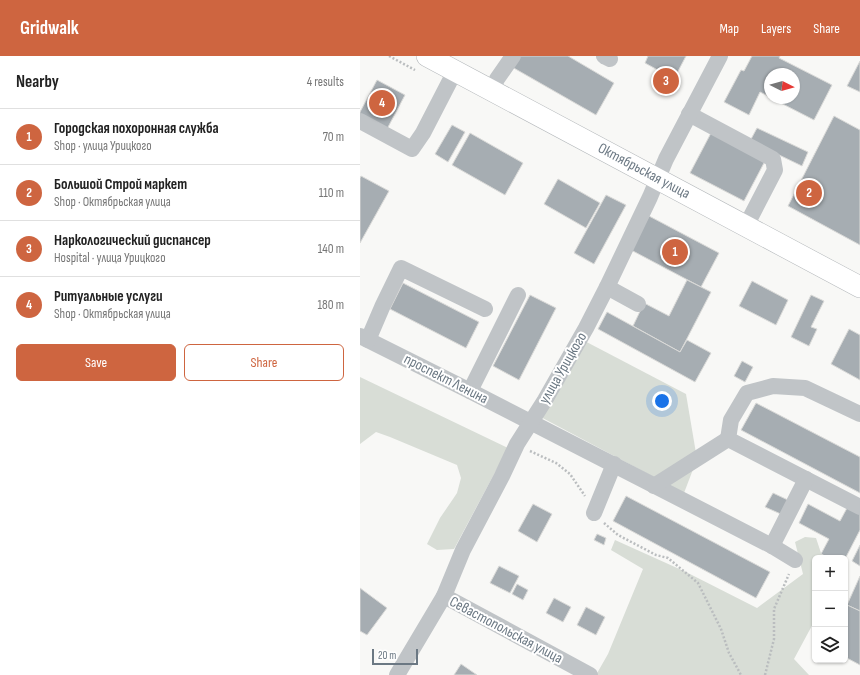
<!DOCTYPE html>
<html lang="en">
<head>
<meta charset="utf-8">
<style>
  body { margin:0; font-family:"Sofia Sans Condensed",sans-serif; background:#f6f6f6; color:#222 }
  .controls { position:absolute; right:12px; bottom:12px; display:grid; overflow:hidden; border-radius:6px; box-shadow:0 1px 3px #0004 }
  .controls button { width:36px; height:36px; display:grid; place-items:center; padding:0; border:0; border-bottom:1px solid #e0e0e0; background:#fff; color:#222; font:20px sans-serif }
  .compass { position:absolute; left:404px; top:12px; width:36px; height:36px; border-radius:50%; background:#fff; box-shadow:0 1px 3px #0004; rotate:96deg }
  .scale { position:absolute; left:12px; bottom:10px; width:46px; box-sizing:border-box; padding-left:4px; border:2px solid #6b7883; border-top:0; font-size:11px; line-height:14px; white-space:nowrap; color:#6b7883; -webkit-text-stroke:3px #fff; paint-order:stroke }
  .you { position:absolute; left:302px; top:345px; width:14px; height:14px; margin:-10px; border:3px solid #fff; border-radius:50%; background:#1a73e8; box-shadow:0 0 0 6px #1a73e833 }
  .badge { display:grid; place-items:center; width:26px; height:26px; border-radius:50%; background:#ce6540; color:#fff; font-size:13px; font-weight:700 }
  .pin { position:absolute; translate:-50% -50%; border:2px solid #fff; box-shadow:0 1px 4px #0006 }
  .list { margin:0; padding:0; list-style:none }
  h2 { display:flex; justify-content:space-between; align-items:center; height:52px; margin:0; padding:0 16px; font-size:17px }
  h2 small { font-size:13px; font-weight:400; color:#767676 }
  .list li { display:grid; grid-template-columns:26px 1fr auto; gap:12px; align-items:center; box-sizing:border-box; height:56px; padding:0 16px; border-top:1px solid #e0e0e0 }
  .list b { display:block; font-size:15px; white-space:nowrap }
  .list p { margin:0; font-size:13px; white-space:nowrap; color:#767676 }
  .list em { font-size:13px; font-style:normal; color:#767676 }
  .actions { display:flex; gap:8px; padding:12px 16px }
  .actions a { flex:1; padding:9px 0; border:1px solid #ce6540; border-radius:6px; text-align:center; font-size:14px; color:#ce6540 }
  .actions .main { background:#ce6540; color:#fff }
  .icon { flex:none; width:22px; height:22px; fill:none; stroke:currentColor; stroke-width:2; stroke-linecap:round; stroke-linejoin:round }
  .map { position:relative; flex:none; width:500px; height:619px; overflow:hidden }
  header { display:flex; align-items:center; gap:24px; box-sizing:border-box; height:56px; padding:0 20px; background:#ce6540; color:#fff }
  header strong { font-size:19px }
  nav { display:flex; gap:22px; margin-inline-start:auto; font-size:14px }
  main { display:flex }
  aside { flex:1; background:#fff }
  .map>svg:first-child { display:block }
  .green { fill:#d8ddd6 }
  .building { fill:#a6adb2; stroke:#dadad8 }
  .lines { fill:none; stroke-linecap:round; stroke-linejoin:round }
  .major-casing { stroke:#b4b8bb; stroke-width:22 }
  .path { stroke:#babdbf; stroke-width:2.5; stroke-dasharray:2 2; stroke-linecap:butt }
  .minor { stroke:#c0c4c7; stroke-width:16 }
  .major { stroke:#fff; stroke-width:21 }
  .labels { text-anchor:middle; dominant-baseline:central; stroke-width:4; stroke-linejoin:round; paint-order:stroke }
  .street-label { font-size:15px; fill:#6b7883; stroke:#fff }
</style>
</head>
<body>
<header>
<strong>Gridwalk</strong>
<nav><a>Map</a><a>Layers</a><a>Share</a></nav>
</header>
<main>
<aside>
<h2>Nearby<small>4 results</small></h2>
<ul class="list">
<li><span class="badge">1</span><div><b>Городская похоронная служба</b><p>Shop · улица Урицкого</p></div><em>70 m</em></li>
<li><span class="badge">2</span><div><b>Большой Строй маркет</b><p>Shop · Октябрьская улица</p></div><em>110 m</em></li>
<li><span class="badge">3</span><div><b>Наркологический диспансер</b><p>Hospital · улица Урицкого</p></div><em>140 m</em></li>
<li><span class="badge">4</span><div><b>Ритуальные услуги</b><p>Shop · Октябрьская улица</p></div><em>180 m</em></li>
</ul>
<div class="actions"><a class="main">Save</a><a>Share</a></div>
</aside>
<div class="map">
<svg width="500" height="619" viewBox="0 0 500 619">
  <rect width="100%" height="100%" fill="#f8f8f6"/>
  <g class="green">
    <path d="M217 281 326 338 337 403 324 437 175 358Z"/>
    <path d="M0 321 148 392 94 493 77 494 67 488 80 462 93 443 97 437 101 422 97 409 30 381 16 376 0 388Z"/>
    <path d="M445 481 456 482 462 500 463 502H455V564L434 603 449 619H236L248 598 283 513 251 494 255 484 326 516 397 552 443 518 435 486Z"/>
  </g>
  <g class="building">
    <path d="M158 0H208L254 27 236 59 152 11Z"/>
    <path d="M288 0H326L314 23 285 7Z"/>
    <path d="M392 0H420L419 2 472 29 454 64 411 42H434V18H410V41L400 36 389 59 364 46 381 14 384 15Z"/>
    <path d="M500 5V36L487 30Z"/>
    <path d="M17 24 45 39 27 73 0 59V56Z"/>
    <path d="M474 60 500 74V189L428 150Z"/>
    <path d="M92 69 105 76 88 106 75 98Z"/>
    <path d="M397 72 448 96 442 110 390 85Z"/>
    <path d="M110 77 163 107 145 139 92 109Z"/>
    <path d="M351 77 405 105 384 145 330 117Z"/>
    <path d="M1 120 29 135 0 187V122Z"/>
    <path d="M198 123 240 147 226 172 184 148Z"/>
    <path d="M246 139 266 149 234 208 214 197Z"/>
    <path d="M289 160 359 197 341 231 271 194Z"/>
    <path d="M327 224 351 236 320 296 273 270 284 247 309 260Z"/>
    <path d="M392 225 428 244 416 269 379 250Z"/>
    <path d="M43 227 119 266 106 292 30 253Z"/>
    <path d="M170 239 196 252 159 324 133 310Z"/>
    <path d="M451 239 464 245 451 271 457 273 449 290 431 281Z"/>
    <path d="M247 256 320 296 327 284 351 297 335 326 238 273Z"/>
    <path d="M489 273 500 279V324L471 308Z"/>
    <path d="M382 305 393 311 385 326 374 320Z"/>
    <path d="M396 347 500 401V437L381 374Z"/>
    <path d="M413 437 430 445 423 459 405 451Z"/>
    <path d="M266 440 410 516 396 542 253 465Z"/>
    <path d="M173 448 192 458 177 486 158 475Z"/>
    <path d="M448 448 480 465 487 452 500 458V474L485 503V502H469L461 498 469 483 439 467Z"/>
    <path d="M237 478 246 482 244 489 234 484Z"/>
    <path d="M500 489V510L492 505Z"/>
    <path d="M139 510 159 520 150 537 130 527Z"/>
    <path d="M500 520V555L487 549Z"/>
    <path d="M157 528 168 534 163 544 152 538Z"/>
    <path d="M0 532 27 552 7 579 0 575Z"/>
    <path d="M194 542 211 551 203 566 186 557Z"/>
    <path d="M487 549 500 555V609L485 601V552Z"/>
    <path d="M226 551 245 561 236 579 217 569Z"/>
    <path d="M101 608 117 619H94Z"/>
  </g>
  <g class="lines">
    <defs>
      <path id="major" d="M67 0 500 231"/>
    </defs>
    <use href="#major" class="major-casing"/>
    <g class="path">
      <path d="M29 0 55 14"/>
      <path d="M170 395 196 407 210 418 225 440"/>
      <path d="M244 467 258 479 296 499 308 502 338 527 361 573 369 597 381 619"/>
      <path d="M405 619 414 583V553L429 518"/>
    </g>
    <g class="minor">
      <path d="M244 0 250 3"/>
      <path d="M132 35 137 23 153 0"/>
      <path d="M329 58 413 103 415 114 386 170"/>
      <path d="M0 65 52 93 63 77 95 15"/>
      <path d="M247 231 278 248"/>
      <path d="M0 280 110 335 412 490 435 504"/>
      <path d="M8 284 23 249 41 212 125 253"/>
      <path d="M110 335 158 239"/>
      <path d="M500 358 445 332 413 330 387 337 371 364 368 383 500 451"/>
      <path d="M294 430 368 383"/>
      <path d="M234 457 254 408"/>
      <path d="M412 490 446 423"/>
      <path d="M84 540 230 619"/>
      <path d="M37 619 84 540 103 494 142 420 157 388 185 344 226 272 247 231 290 141 306 103 360 0"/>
    </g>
    <use href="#major" class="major"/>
  </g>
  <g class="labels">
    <g class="street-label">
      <text transform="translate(284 115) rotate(28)">Октябрьская улица</text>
      <text transform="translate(203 312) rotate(-60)">улица Урицкого</text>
      <text transform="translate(86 323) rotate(27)">проспект Ленина</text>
      <text transform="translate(146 574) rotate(28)">Севастопольская улица</text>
    </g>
  </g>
</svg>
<div class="controls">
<button>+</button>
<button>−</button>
<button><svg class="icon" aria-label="layers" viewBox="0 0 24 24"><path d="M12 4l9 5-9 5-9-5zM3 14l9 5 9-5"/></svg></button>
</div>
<svg class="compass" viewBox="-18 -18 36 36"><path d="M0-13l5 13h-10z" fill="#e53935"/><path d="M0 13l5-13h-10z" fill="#767676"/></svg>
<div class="scale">20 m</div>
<div class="you"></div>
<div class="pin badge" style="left:315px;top:196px">1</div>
<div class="pin badge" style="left:449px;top:137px">2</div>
<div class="pin badge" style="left:306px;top:25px">3</div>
<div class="pin badge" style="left:22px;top:47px">4</div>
</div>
</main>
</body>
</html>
